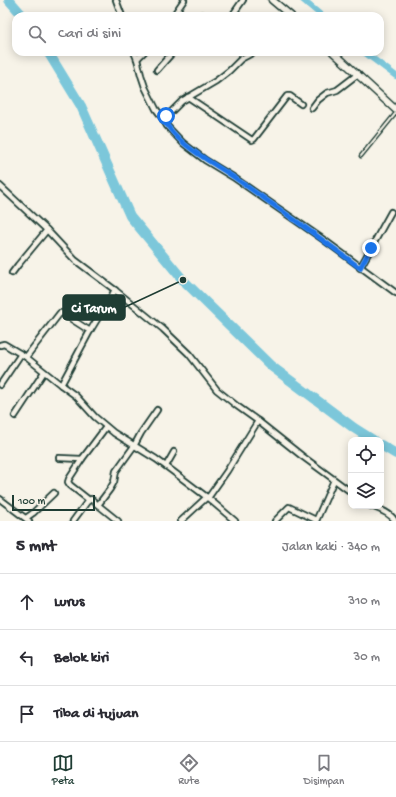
<!DOCTYPE html>
<html lang="id">
<head>
<meta charset="utf-8">
<style>
  body { margin:0; font-family:"Gochi Hand",sans-serif; background:#f2f2f3; color:#2b2b33 }
  .controls { position:absolute; right:12px; bottom:12px; display:grid; overflow:hidden; border-radius:8px; box-shadow:0 2px 10px #0003 }
  .controls button { width:36px; height:36px; display:grid; place-items:center; padding:0; border:0; border-bottom:1px solid #e1e1e2; background:#fff; color:#2b2b33; font:20px sans-serif }
  .scale { position:absolute; left:12px; bottom:10px; width:83px; box-sizing:border-box; padding-left:4px; border:2px solid #1f3d34; border-top:0; font-size:11px; line-height:14px; white-space:nowrap; color:#1f3d34; -webkit-text-stroke:3px #f7f3e8; paint-order:stroke }
  .stop { position:absolute; width:12px; height:12px; margin:-9px; border:3px solid #1a73e8; border-radius:50%; background:#fff }
  .stop.end { background:#1a73e8; border-color:#fff; box-shadow:0 1px 4px #0008 }
  .list { margin:0; padding:0; list-style:none }
  h2 { display:flex; justify-content:space-between; align-items:center; height:52px; margin:0; padding:0 16px; font-size:17px }
  h2 small { font-size:13px; font-weight:400; color:#7c7c81 }
  .list li { display:grid; grid-template-columns:26px 1fr auto; gap:12px; align-items:center; box-sizing:border-box; height:56px; padding:0 16px; border-top:1px solid #e1e1e2 }
  .list b { display:block; font-size:15px; white-space:nowrap }
  .list em { font-size:13px; font-style:normal; color:#7c7c81 }
  .icon { flex:none; width:22px; height:22px; fill:none; stroke:currentColor; stroke-width:2; stroke-linecap:round; stroke-linejoin:round }
  .map { position:relative; flex:none; width:396px; height:521px; overflow:hidden }
  .search { position:absolute; background:#fff; box-shadow:0 2px 10px #0003; left:12px; right:12px; top:12px; height:44px; display:flex; align-items:center; gap:10px; box-sizing:border-box; padding:0 14px; border-radius:12px; color:#7c7c81; font-size:15px }
  .sheet { height:220px; background:#fff }
  nav { display:flex; justify-content:space-around; align-items:center; box-sizing:border-box; height:56px; border-top:1px solid #e1e1e2; background:#fff; font-size:11px; color:#7c7c81 }
  nav a { display:grid; justify-items:center; gap:2px }
  nav .on { color:#1f3d34 }
  .map>svg:first-child { display:block }
  .lines { fill:none; stroke-linecap:round; stroke-linejoin:round }
  .canal { stroke:#7bc7da; stroke-width:6 }
  .river { stroke:#7bc7da; stroke-width:10 }
  .lane-casing { stroke:#1f3d34; stroke-width:5 }
  .street-casing { stroke:#1f3d34; stroke-width:8 }
  .secondary-casing { stroke:#1f3d34; stroke-width:9 }
  .lane { stroke:#f7f3e8; stroke-width:2 }
  .street { stroke:#f7f3e8; stroke-width:4.5 }
  .secondary { stroke:#f7f3e8; stroke-width:6 }
  .route { stroke:#1a73e8; stroke-width:5 }
  .leader { fill:none; stroke:#1f3d34; stroke-width:1.5 }
  .callout-dot { fill:#1f3d34; stroke:#f7f3e8; stroke-width:1.5 }
  .callout { fill:#1f3d34; stroke:#1f3d34; stroke-width:1.5 }
  .callout-label { font-size:13px; text-anchor:middle; font-weight:bold; fill:#fff }
</style>
</head>
<body>
<div class="map">
<svg width="396" height="521" viewBox="0 0 396 521">
  <rect width="100%" height="100%" fill="#f7f3e8"/>
  <filter id="ink" filterUnits="userSpaceOnUse"><feTurbulence type="fractalNoise" baseFrequency=".025" numOctaves="2"/><feDisplacementMap in="SourceGraphic" scale="8" xChannelSelector="R" yChannelSelector="G"/><feConvolveMatrix kernelMatrix="1 2 1 2 8 2 1 2 1" color-interpolation-filters="sRGB"/></filter>
  <g filter="url(#ink)">
    <g class="lines">
      <g class="canal">
        <path d="M303 0 322 16"/>
        <path d="M364 52 396 76"/>
      </g>
      <g class="river">
        <path d="M9 0 23 16"/>
        <path d="M48 52 81 106 130 216 183 280 271 366 354 428 373 440"/>
        <path d="M381 445 396 454"/>
      </g>
      <defs>
        <path id="lane" d="M361 156 396 113"/>
        <g id="street">
          <path d="M116 0 122 16"/>
          <path d="M234 13 243 0"/>
          <path d="M173 16 184 0"/>
          <path d="M201 16 202 15"/>
          <path d="M134 52 137 59 141 75 145 87 156 109 162 117 167 116 182 101 216 81 229 71 241 59 254 52"/>
          <path d="M137 59 144 52"/>
          <path d="M157 70 173 52"/>
          <path d="M188 97 252 140 254 139 287 96H290L301 104"/>
          <path d="M312 108 318 100 327 93 337 90 341 87 358 74"/>
          <path d="M162 117 167 126 183 143 205 160 233 177 324 240 396 293"/>
          <path d="M0 186 47 230 75 260 115 290 163 329 189 354 217 390 237 406 258 421 302 456 351 492"/>
          <path d="M360 268 391 212"/>
          <path d="M12 273 18 265 47 230"/>
          <path d="M0 345 4 344 26 357 61 385 76 396 95 417 114 433 156 459 171 470 208 498 235 521"/>
          <path d="M26 357 60 313H62L90 331"/>
          <path d="M0 385 21 354"/>
          <path d="M61 385 90 331 115 290"/>
          <path d="M15 416 44 372"/>
          <path d="M59 458 82 459 106 427"/>
          <path d="M82 459 69 479 68 482 70 485 89 500"/>
          <path d="M166 466 174 452"/>
          <path d="M208 498 227 471 258 421"/>
          <path d="M0 499 29 521"/>
          <path d="M98 505 110 489 114 482 116 471 134 446 141 433 157 410"/>
          <path d="M371 506C379 509 391 513 395 521"/>
          <path d="M26 518 33 513 54 493"/>
          <path d="M73 521 87 502 91 499 98 505 118 521"/>
          <path d="M181 521 207 497"/>
          <path d="M275 521 289 507 316 520"/>
          <path d="M316 521 334 480"/>
        </g>
        <g id="secondary">
          <path d="M272 0 291 16"/>
          <path d="M333 52 396 110"/>
        </g>
      </defs>
      <use href="#lane" class="lane-casing"/>
      <use href="#street" class="street-casing"/>
      <use href="#secondary" class="secondary-casing"/>
      <use href="#lane" class="lane"/>
      <use href="#street" class="street"/>
      <use href="#secondary" class="secondary"/>
    </g>
  </g>
  <g class="lines" filter="url(#ink)">
    <path class="route" d="M166 116 162 117C178 147 211 161 238 180 279 209 320 237 360 268L371 248"/>
  </g>
  <path class="leader" d="M183 280L125 307"/>
  <circle class="callout-dot" cx="183" cy="280" r="4"/>
  <rect class="callout" x="63" y="295" width="62" height="25" rx="4"/>
  <g class="callout-label">
    <text x="94" y="312">Ci Tarum</text>
  </g>
</svg>
<div class="controls">
<button><svg class="icon" aria-label="locate" viewBox="0 0 24 24"><circle cx="12" cy="12" r="6"/><path d="M12 2v4M12 18v4M2 12h4M18 12h4"/></svg></button>
<button><svg class="icon" aria-label="layers" viewBox="0 0 24 24"><path d="M12 4l9 5-9 5-9-5zM3 14l9 5 9-5"/></svg></button>
</div>
<div class="scale">100 m</div>
<div class="stop" style="left:166px;top:116px"></div>
<div class="stop end" style="left:371px;top:248px"></div>
<div class="search"><svg class="icon" aria-label="search" viewBox="0 0 24 24"><circle cx="10" cy="10" r="6"/><path d="M15 15l6 6"/></svg>Cari di sini</div>
</div>
<section class="sheet">
<h2>5 mnt<small>Jalan kaki · 340 m</small></h2>
<ul class="list">
<li><svg class="icon" aria-label="ahead" viewBox="0 0 24 24"><path d="M12 20V5M6 11l6-6 6 6"/></svg><div><b>Lurus</b></div><em>310 m</em></li>
<li><svg class="icon" aria-label="left" viewBox="0 0 24 24"><path d="M17 20v-9H6M10 6l-5 5 5 5"/></svg><div><b>Belok kiri</b></div><em>30 m</em></li>
<li><svg class="icon" aria-label="arrive" viewBox="0 0 24 24"><path d="M6 21V4h12l-3 4 3 4H6"/></svg><div><b>Tiba di tujuan</b></div></li>
</ul>
</section>
<nav>
<a class="on"><svg class="icon" aria-label="map" viewBox="0 0 24 24"><path d="M3 6l6-2 6 2 6-2v14l-6 2-6-2-6 2zM9 4v14M15 6v14"/></svg>Peta</a>
<a><svg class="icon" aria-label="directions" viewBox="0 0 24 24"><path d="M12 3l9 9-9 9-9-9zM9 14v-3h6M13 9l2 2-2 2"/></svg>Rute</a>
<a><svg class="icon" aria-label="saved" viewBox="0 0 24 24"><path d="M7 4h10v16l-5-4-5 4z"/></svg>Disimpan</a>
</nav>
</body>
</html>
